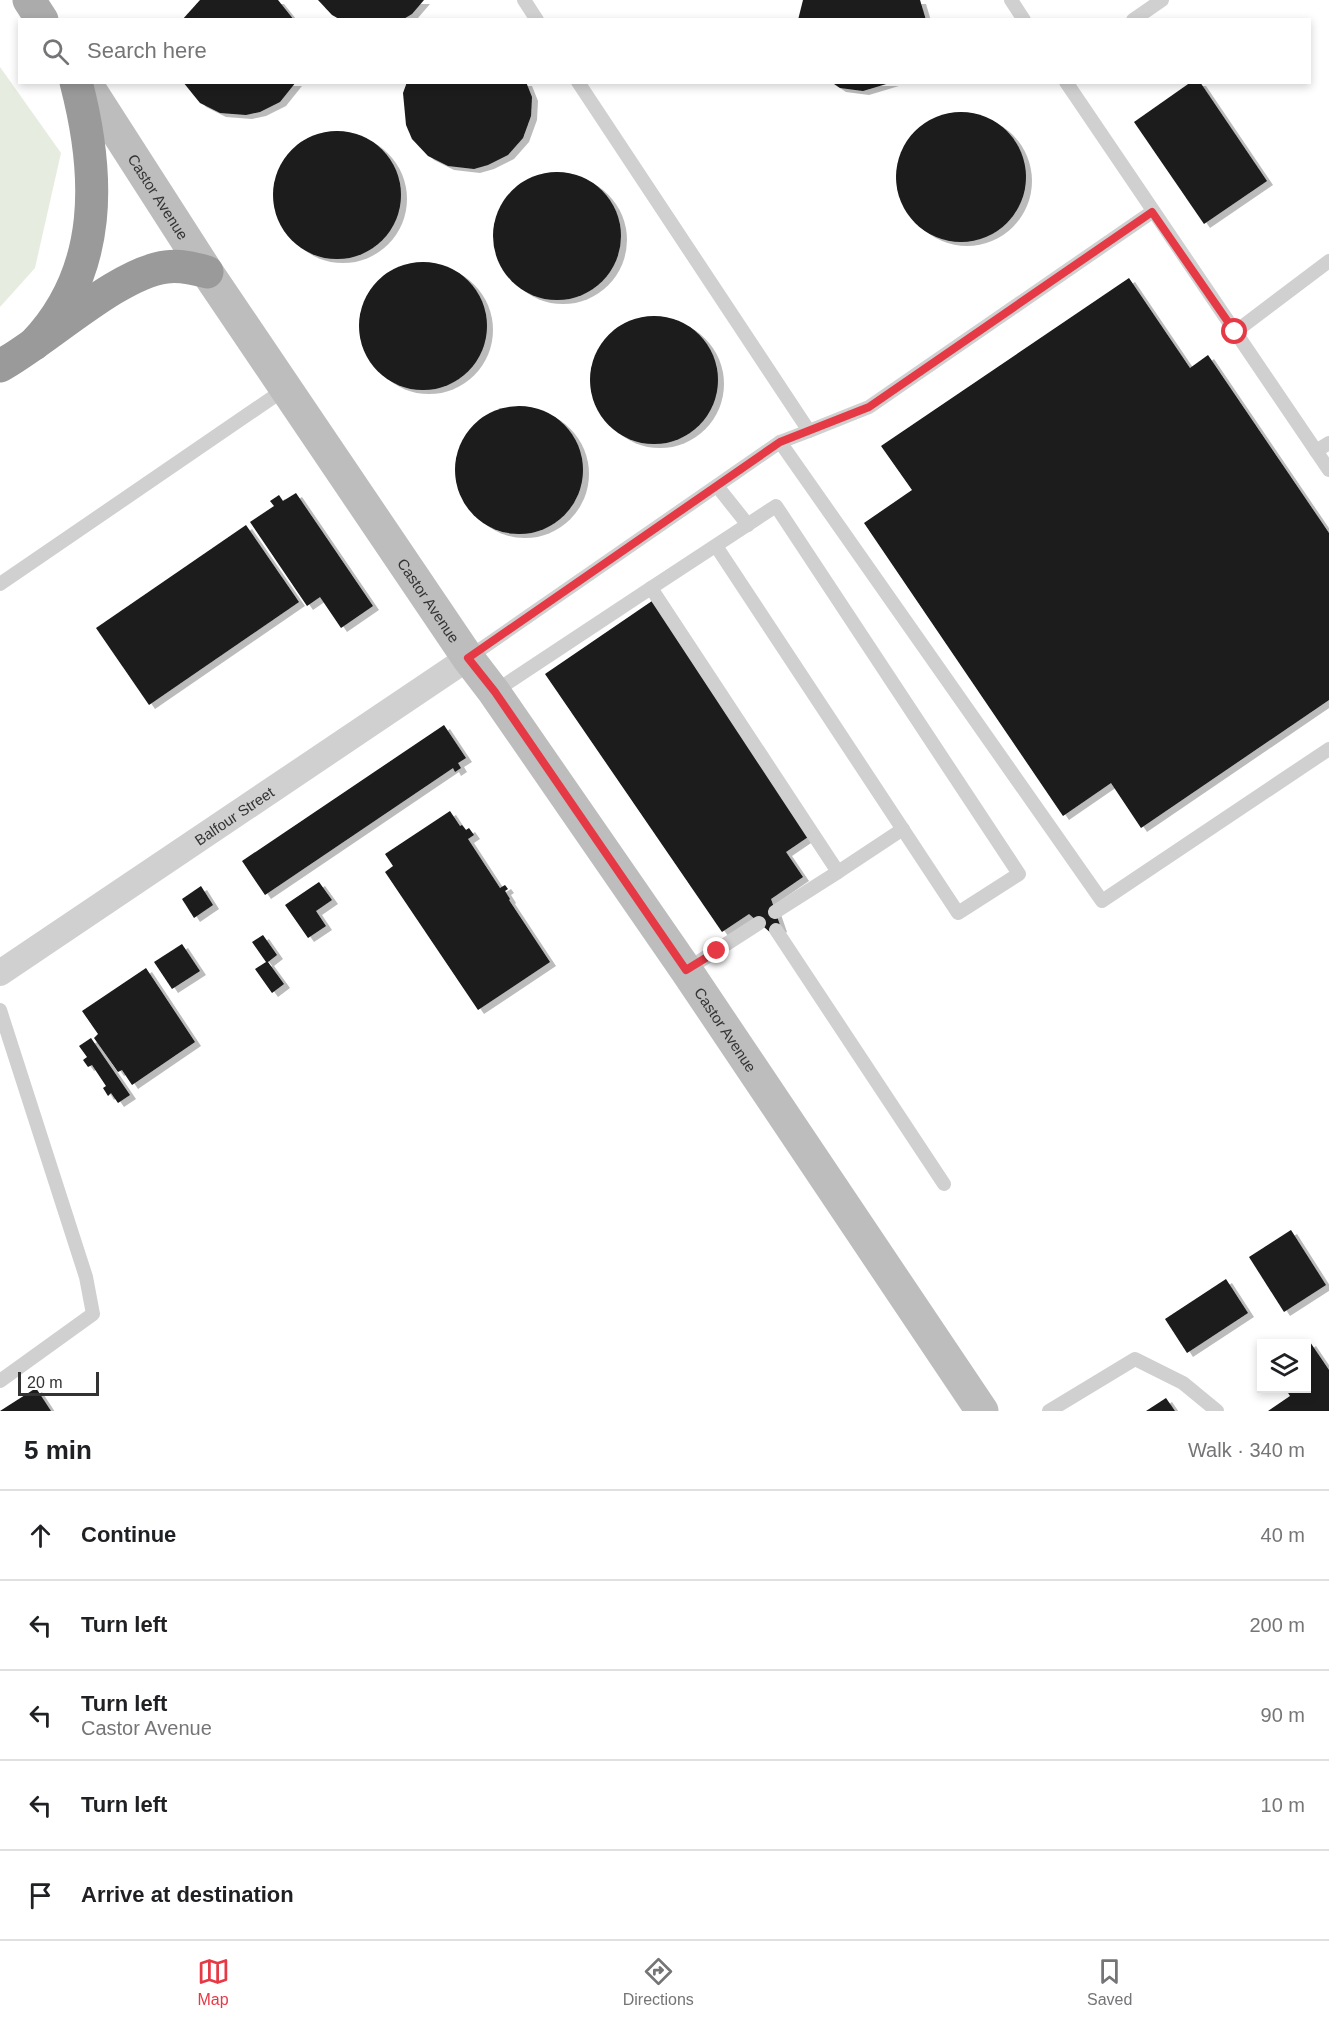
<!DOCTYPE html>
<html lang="en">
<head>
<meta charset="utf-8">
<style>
  body { margin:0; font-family:Arial,sans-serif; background:#f2f2f2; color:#202124 }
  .controls { position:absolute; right:18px; bottom:18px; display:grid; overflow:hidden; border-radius:0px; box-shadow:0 3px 9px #0003 }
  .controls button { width:54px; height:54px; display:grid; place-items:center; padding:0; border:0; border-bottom:2px solid #e0e0e0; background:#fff; color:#202124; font:30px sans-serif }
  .scale { position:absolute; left:18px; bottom:15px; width:81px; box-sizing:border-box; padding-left:6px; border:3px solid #333; border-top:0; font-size:16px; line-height:21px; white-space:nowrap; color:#333; -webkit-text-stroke:4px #fff; paint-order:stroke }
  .stop { position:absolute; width:18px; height:18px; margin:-14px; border:4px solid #e63946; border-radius:50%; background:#fff }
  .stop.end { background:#e63946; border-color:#fff; box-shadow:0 2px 6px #0008 }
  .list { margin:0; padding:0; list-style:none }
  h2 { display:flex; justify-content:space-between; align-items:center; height:78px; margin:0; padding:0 24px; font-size:26px }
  h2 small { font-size:20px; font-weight:400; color:#757577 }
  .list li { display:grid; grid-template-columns:39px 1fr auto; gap:18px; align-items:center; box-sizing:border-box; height:90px; padding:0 24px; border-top:2px solid #e0e0e0 }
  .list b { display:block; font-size:22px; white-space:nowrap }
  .list p { margin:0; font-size:20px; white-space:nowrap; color:#757577 }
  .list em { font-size:20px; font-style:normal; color:#757577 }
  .icon { flex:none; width:33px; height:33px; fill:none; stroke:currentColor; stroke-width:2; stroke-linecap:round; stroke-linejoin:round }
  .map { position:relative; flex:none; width:1329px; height:1411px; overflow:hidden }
  .search { position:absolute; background:#fff; box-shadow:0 3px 9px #0003; left:18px; right:18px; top:18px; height:66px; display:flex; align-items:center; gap:15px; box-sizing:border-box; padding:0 21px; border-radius:0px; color:#757577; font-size:22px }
  .sheet { height:528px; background:#fff }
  nav { display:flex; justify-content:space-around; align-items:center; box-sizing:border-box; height:84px; border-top:2px solid #e0e0e0; background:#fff; font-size:16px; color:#757577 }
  nav a { display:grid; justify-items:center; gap:3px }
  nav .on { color:#e63946 }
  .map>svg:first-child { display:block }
  .green { fill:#e6ecdf }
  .building { fill:#1a1a1a; filter:url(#shadow) }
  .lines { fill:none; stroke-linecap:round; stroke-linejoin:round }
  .lane { stroke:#d0d0d0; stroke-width:14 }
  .street { stroke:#d0d0d0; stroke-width:26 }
  .secondary { stroke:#bdbdbd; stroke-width:33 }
  .primary { stroke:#ababab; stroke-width:33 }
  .highway { stroke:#9a9a9a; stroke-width:33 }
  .route { stroke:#e63946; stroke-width:8 }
  .labels { text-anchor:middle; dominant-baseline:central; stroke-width:6; stroke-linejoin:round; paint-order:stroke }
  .street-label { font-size:15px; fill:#333; stroke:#fff }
</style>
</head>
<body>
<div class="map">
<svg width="1329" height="1411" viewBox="0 0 1329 1411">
  <defs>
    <filter id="shadow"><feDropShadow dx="6" dy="4" stdDeviation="0" flood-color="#0004"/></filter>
  </defs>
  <rect width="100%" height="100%" fill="#fff"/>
  <path class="green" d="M0 67 61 153 35 268 0 307Z"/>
  <g class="building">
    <path d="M200 0H278L294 20H182Z"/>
    <path d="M318 0H424L412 14 402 20H341L332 15Z"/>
    <path d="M920 0 926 20H798L803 0Z"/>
    <path d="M183 82H296L280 102 260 112 246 115 220 113 200 103Z"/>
    <path d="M407 82H526L532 97 531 116 523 138 508 155 488 165 474 169 448 166 428 156 412 139 406 125 403 93Z"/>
    <path d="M831 82H893L863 91 840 88Z"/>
    <path d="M1191 82H1200L1267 181 1204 224 1134 122Z"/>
    <circle cx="961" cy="177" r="65"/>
    <circle cx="337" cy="195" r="64"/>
    <circle cx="557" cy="236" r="64"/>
    <circle cx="423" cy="326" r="64"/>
    <path d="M1129 278 1190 368 1208 355 1329 533V700L1141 828 1111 783 1063 816 864 523 912 490 881 446Z"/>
    <circle cx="654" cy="380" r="64"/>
    <circle cx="519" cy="470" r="64"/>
    <path d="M296 493 373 606 341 628 320 597 307 606 250 522 274 506 270 501 279 495 283 501Z"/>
    <path d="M246 525 299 602 149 705 96 628Z"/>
    <path d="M652 601 811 835 786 852 803 877 771 899 781 928 772 934 749 914 722 932 545 674Z"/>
    <path d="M444 725 466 758 458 763 461 768 455 772 453 768 265 895 242 861Z"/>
    <path d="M450 811 460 826 462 825 466 830 469 828 474 835 468 839 500 888 505 885 508 889 505 891 510 899 509 900 550 962 478 1010 385 872 393 866 385 854Z"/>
    <path d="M319 882 332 900 316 911 326 926 308 938 285 905Z"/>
    <path d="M201 886 213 905 194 918 182 899Z"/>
    <path d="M263 935 277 955 268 962 284 984 272 993 255 969 266 962 252 942Z"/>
    <path d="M182 944 200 971 172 989 154 962Z"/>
    <path d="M146 968 195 1042 132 1085 122 1070 118 1072 94 1038 98 1034 82 1011Z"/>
    <path d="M91 1038 130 1095 118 1103 111 1093 108 1096 103 1088 106 1086 92 1065 88 1067 83 1060 87 1057 79 1046Z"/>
    <path d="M1291 1230 1326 1285 1284 1312 1249 1257Z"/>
    <path d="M1226 1279 1248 1313 1187 1353 1165 1319Z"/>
    <path d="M1310 1342 1329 1370V1411H1268L1290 1396 1285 1388H1306V1345Z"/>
    <path d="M36 1388 51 1411H0Z"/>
    <path d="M1166 1398 1175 1411H1146Z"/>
  </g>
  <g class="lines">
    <g class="lane">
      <path d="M524 0 537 20"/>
      <path d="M1011 0 1024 20"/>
      <path d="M1133 20 1162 0"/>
      <path d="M1066 82 1329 470"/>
      <path d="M1235 332 1329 261"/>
      <path d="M809 431 869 407 1152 212"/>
      <path d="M780 442 1102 901 1329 749"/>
      <path d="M1316 451 1329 443"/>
      <path d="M717 486 748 525"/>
      <path d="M716 546 958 913 1019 874 776 506 651 588 838 872 775 912"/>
      <path d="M0 584 285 389"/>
      <path d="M468 658 780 442 809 431 578 82"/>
      <path d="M494 692 651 588"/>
      <path d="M838 872 903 829"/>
      <path d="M776 930 944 1184"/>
      <path d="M686 970 759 923"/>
      <path d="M0 1010 86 1277 93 1314 0 1381"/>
      <path d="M1049 1411 1135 1359 1183 1383 1217 1411"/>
    </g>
    <path class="street" id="s1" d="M0 973 468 658"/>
    <path class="secondary" id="s2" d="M85 82 207 272 468 658 494 692 686 970 982 1411"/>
    <path class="primary" d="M29 0 42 20"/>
    <g class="highway">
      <path d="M34 344C104 271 100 174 76 82"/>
      <path d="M0 366C46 341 117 273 166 267 180 265 193 268 207 272"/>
    </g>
  </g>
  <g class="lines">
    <path class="route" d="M717 951 686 970 495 692 468 658 780 442 869 407 1152 212 1235 332"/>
  </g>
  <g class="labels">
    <g class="street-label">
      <text stroke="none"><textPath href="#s2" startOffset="136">Castor Avenue</textPath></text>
      <text stroke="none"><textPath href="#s2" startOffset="622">Castor Avenue</textPath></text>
      <text stroke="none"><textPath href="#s1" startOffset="282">Balfour Street</textPath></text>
      <text stroke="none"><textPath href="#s2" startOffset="1144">Castor Avenue</textPath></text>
    </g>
  </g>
</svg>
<div class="controls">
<button><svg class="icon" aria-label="layers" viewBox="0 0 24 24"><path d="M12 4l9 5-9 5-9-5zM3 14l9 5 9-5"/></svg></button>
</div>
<div class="scale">20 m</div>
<div class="stop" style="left:1235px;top:332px"></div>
<div class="stop end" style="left:717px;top:951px"></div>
<div class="search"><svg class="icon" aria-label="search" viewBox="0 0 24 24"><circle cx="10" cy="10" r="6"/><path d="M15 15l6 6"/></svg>Search here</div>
</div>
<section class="sheet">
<h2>5 min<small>Walk · 340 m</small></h2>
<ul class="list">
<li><svg class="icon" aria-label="ahead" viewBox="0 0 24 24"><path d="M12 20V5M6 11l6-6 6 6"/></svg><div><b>Continue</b></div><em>40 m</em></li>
<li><svg class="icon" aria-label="left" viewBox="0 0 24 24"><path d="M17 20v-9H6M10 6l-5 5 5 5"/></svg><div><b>Turn left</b></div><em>200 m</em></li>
<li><svg class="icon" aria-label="left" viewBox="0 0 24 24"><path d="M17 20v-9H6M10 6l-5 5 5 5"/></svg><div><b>Turn left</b><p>Castor Avenue</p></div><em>90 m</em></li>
<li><svg class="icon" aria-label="left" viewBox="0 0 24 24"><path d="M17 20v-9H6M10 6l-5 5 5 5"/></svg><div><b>Turn left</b></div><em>10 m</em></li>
<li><svg class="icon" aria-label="arrive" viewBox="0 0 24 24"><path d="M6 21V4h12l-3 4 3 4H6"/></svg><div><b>Arrive at destination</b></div></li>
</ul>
</section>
<nav>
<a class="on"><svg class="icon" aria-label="map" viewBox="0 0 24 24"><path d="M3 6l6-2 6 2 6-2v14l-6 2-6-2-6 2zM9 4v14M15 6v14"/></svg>Map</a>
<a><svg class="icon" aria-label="directions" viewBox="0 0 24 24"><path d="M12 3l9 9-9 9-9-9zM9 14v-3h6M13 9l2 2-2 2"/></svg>Directions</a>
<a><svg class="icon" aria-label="saved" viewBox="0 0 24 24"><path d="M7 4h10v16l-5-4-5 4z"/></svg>Saved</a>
</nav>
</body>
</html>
